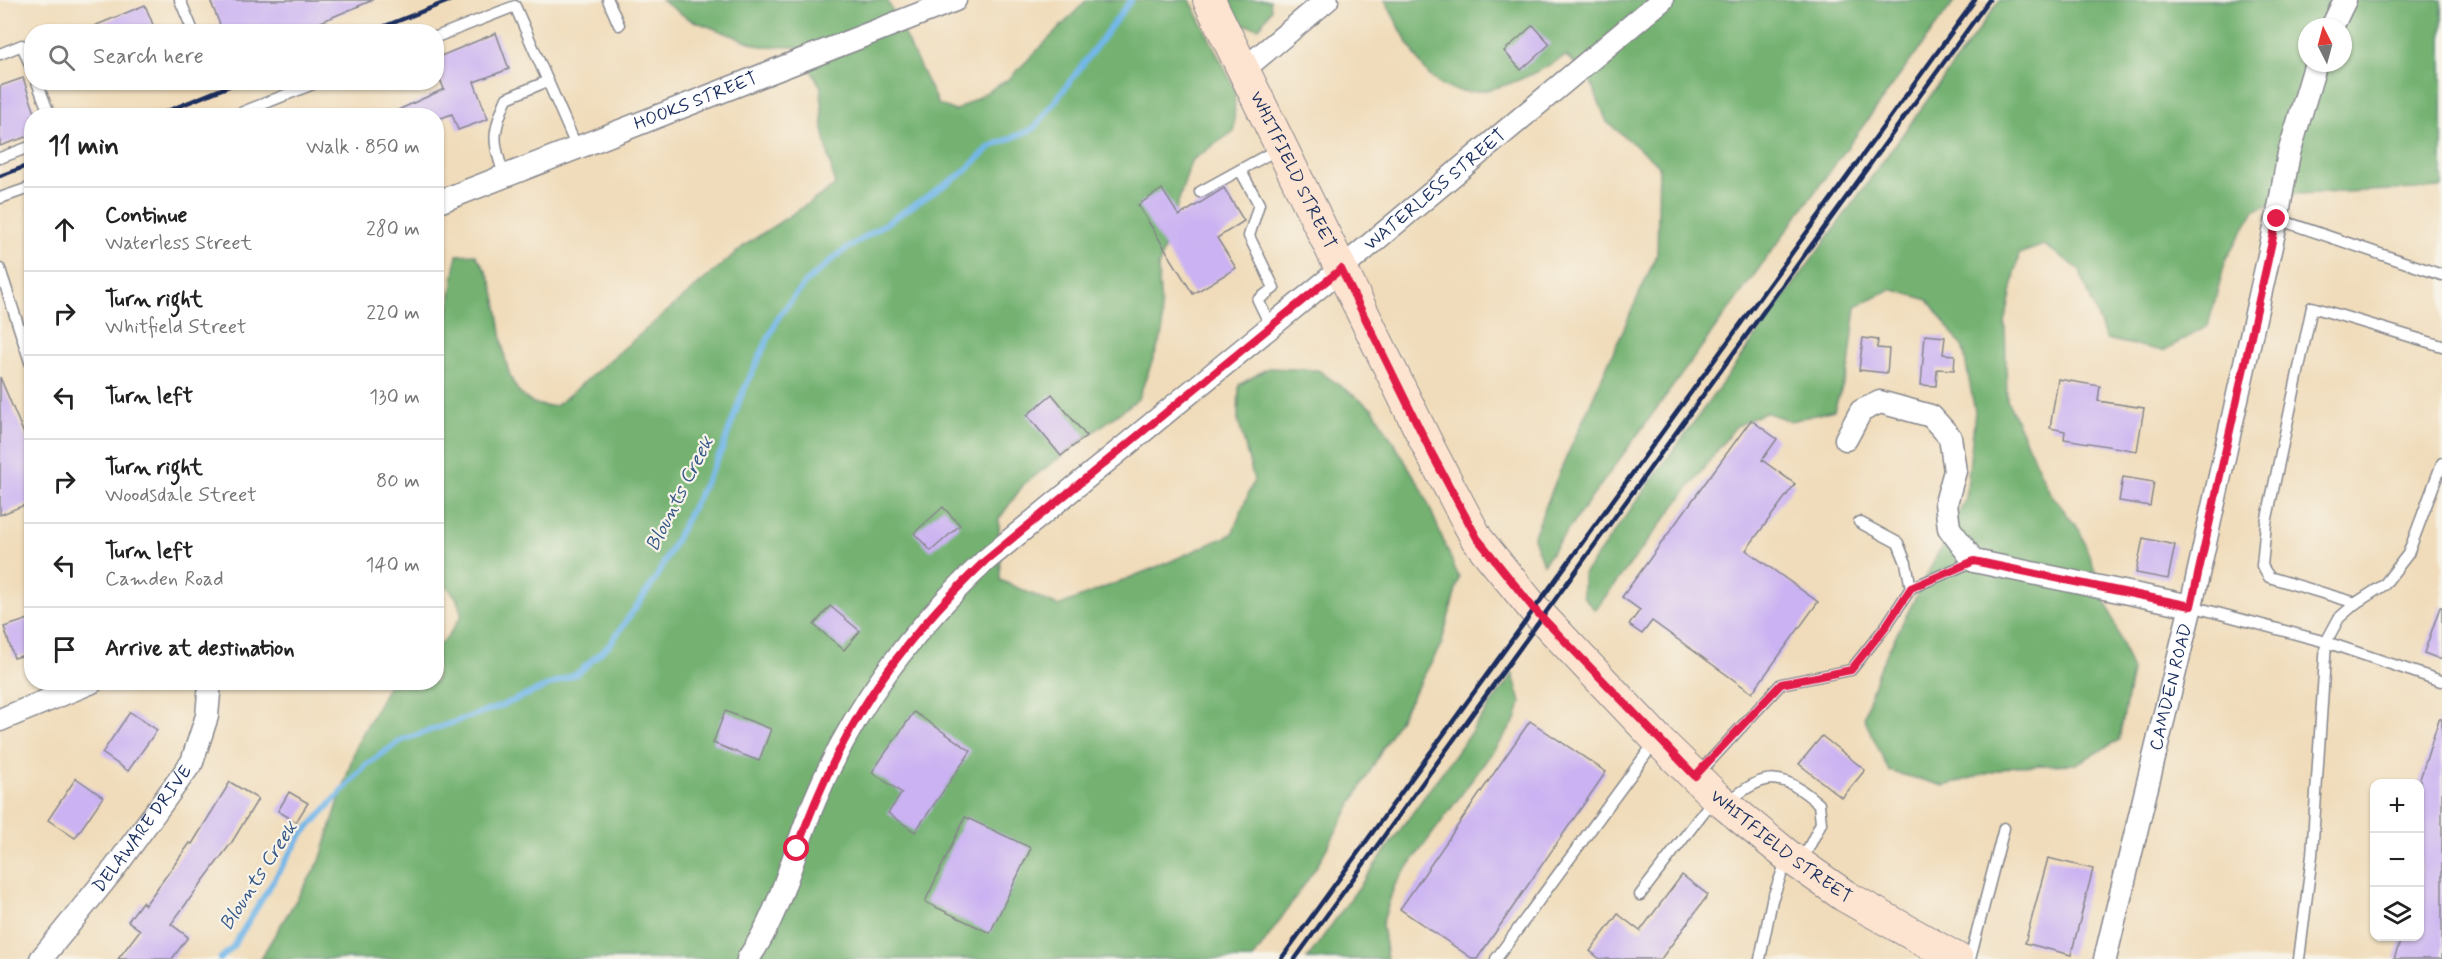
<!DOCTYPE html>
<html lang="en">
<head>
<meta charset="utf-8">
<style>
  body { margin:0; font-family:Mynerve,sans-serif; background:#f2f2f2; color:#222 }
  .controls { position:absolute; right:18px; bottom:18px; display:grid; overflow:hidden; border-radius:12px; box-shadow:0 2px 4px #0004 }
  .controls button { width:54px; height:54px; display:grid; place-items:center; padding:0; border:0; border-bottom:2px solid #e0e0e0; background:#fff; color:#222; font:30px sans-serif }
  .compass { position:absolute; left:2298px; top:18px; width:54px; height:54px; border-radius:50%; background:#fff; box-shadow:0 2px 4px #0004; rotate:354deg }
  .stop { position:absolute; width:18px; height:18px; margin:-14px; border:4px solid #e11d48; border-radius:50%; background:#fff }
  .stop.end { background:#e11d48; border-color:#fff; box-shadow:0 2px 6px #0008 }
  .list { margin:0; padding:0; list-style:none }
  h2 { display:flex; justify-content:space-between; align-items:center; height:78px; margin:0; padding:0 24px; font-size:26px }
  h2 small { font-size:20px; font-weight:400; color:#767676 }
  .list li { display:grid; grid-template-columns:39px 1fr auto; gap:18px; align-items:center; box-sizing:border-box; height:84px; padding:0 24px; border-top:2px solid #e0e0e0 }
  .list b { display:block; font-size:22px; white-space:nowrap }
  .list p { margin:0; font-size:20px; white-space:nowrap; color:#767676 }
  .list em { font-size:20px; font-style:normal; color:#767676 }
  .icon { flex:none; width:33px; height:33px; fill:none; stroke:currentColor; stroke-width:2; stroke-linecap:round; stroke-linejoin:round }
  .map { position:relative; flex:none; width:2442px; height:959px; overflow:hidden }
  .search { position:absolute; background:#fff; box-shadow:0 2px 4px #0004; left:24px; top:24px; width:420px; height:66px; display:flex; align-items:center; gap:15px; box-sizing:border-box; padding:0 21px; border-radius:24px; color:#767676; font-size:22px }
  .panel { position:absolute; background:#fff; box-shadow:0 2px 4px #0004; left:24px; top:108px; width:420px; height:582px; border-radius:24px }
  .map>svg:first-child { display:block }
  .forest { fill:#75b272; stroke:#487068; stroke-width:1.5; fill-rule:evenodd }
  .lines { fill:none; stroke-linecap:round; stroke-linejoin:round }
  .stream { stroke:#73b7e9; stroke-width:6 }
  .building { fill:#cbb2f2 }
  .lane-casing { stroke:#86868c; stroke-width:13 }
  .street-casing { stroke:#86868c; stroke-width:25 }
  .secondary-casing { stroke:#86868c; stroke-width:34 }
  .lane { stroke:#fff; stroke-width:10 }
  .street { stroke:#fff; stroke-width:22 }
  .secondary { stroke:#fde4d1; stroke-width:32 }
  .rail { stroke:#1b2f5e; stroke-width:4.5 }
  .route { stroke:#e11d48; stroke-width:8 }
  .labels { text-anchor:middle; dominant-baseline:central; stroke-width:4.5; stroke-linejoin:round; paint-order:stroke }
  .street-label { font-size:18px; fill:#1b2f5e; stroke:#f7f3e8 }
  .water-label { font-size:20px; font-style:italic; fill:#355888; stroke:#f7f3e8 }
</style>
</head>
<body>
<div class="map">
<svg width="2442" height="959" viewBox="0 0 2442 959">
  <rect width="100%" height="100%" fill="#f7f3e8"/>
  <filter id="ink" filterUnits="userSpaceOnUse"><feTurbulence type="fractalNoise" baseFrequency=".0167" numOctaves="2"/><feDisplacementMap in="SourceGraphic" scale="12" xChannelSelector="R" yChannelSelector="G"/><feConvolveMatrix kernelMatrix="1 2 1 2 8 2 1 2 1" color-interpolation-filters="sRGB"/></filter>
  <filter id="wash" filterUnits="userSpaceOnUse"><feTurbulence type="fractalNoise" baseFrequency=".008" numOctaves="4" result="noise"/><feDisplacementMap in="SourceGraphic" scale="24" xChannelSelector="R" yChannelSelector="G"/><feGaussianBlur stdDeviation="1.35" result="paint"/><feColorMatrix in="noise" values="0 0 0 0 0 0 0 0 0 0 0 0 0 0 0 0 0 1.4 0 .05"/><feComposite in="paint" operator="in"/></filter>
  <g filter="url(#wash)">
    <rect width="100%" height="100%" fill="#f0dcba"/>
    <g class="forest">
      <path d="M661 0H887L938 104 955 111 1009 79 1087 0H1190L1235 89 1234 131 1191 161 1158 268 1163 333 1138 399 1024 484 999 519 1000 580 1058 606 1169 562 1232 534 1254 480 1238 419 1239 385 1268 368 1318 370 1373 409 1422 489 1459 578 1441 645 1315 869 1253 959H260L320 861 356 746 390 683 436 682 437 646 447 638 462 615 456 597 436 574 437 318 449 310 457 255 475 254C481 263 488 272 491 282 507 322 493 412 556 406L745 245 835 186 823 129 821 87 797 47 760 46 689 19Z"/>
      <path d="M1228 0H1270L1271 10 1259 28 1237 23Z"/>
      <path d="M1385 0H1955L1543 564 1533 538 1557 478 1657 254 1659 165 1607 122 1588 75 1566 56C1531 75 1470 111 1433 79 1418 66 1395 19 1385 0Z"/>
      <path d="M2000 0H2442V188L2294 194 2255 210 2226 259 2208 326 2163 351 2106 339 2079 269 2044 245 2019 254 2005 323 2007 400 2049 491 2080 531 2132 671 2119 740 2076 764 2014 766 1944 786 1889 771 1864 718 1878 671 1966 498 1975 411 1963 348 1928 300 1891 289 1856 306 1849 367 1834 410 1791 421 1765 412 1736 426 1595 610 1583 596V575ZM2307 27H2343V63H2307Z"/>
      <path d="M1513 674 1521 703 1516 720 1394 886 1382 925 1387 959H1307Z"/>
    </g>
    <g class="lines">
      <path class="stream" d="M220 959 232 948 301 836 366 765 402 740 501 706 578 673 610 644 655 580 722 450 742 394 779 316 805 283 839 254 963 173 990 147 1035 128 1131 0"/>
    </g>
    <g id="blocks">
      <g class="building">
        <path d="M210 0H373L297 32H223Z"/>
        <path d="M145 5 156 32 82 31Z"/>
        <path d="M1533 25 1550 44 1521 70 1504 51Z"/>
        <path d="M496 33 509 69 474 82 488 119 458 130 452 114 436 120V116H385L444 89 436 69V58Z"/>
        <path d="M23 78 36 116H32V135L0 146V86Z"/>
        <path d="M1224 188 1244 221 1217 238 1236 268 1193 294 1138 205 1162 189 1179 216Z"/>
        <path d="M1925 335 1945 337 1943 354 1955 355 1954 370 1937 369 1936 386 1921 385Z"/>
        <path d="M1863 338 1878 340 1877 348 1889 349 1887 373 1859 370Z"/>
        <path d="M0 377 32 453V502L0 515Z"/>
        <path d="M2058 379 2100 386 2098 401 2144 408 2137 451 2064 439 2065 431 2050 428Z"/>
        <path d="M1052 394 1086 436 1061 456 1027 415Z"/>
        <path d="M1751 420 1777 439 1762 460 1795 484 1746 550 1818 602 1752 693 1652 621 1642 634 1629 625 1640 610 1622 597Z"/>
        <path d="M2123 477 2154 482 2150 506 2119 501Z"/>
        <path d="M943 507 960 525 931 551 914 533Z"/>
        <path d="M2143 538 2175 545 2168 579 2136 573Z"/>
        <path d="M830 606 860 631 844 650 814 625Z"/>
        <path d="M2440 607H2442V660L2424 653Z"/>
        <path d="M32 618V653L14 658 4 627Z"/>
        <path d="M725 711 771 729 759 761 713 743Z"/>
        <path d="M130 712 157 730 128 771 102 753Z"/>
        <path d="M914 712 971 751 915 832 888 813 902 793 872 772Z"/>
        <path d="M2439 719H2442V959H2394L2402 936H2420V779Z"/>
        <path d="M1530 721 1606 772 1477 959H1473L1400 909Z"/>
        <path d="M1822 736 1865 770 1842 798 1799 764Z"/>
        <path d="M76 778 103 797 75 838 48 820Z"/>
        <path d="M230 782 258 799 232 842 171 924 188 937 172 959H118L140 930 128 921 142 902 145 905 190 843 192 844Z"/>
        <path d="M289 792 308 803 296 822 278 811Z"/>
        <path d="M965 817 1031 848 990 933 925 902Z"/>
        <path d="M2048 858 2093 869 2071 955 2025 943Z"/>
        <path d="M1682 875 1708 895 1661 959H1600L1590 951 1618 914 1640 931Z"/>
      </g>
    </g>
  </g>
  <g filter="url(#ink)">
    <use href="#blocks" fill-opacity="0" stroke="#86868c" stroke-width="1.5"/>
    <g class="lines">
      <defs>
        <g id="lane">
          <path d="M180 0 193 31"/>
          <path d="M608 0 619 25"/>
          <path d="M436 37 515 6 577 148"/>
          <path d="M0 54 22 45 32 70"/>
          <path d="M37 82 50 116"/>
          <path d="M233 116 318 82"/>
          <path d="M0 158 32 146"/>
          <path d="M1240 170 1259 204 1249 236 1274 288 1258 300 1271 327"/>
          <path d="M505 177C492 142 492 132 507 98L548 81"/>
          <path d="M1200 192 1278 149"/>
          <path d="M0 198 32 187"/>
          <path d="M2277 219 2442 275"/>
          <path d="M0 269 32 368"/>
          <path d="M1859 522 1898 543 1906 563 1911 588"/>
          <path d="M2356 603 2269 577 2262 566 2266 523 2312 307 2442 346"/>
          <path d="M2191 606 2326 642 2441 681"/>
          <path d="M1698 774 1781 684 1851 670 1886 626 1911 588 1974 561"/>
          <path d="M1728 802C1766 771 1782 772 1819 804L1821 823 1801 863"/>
          <path d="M1640 895 1715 797"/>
          <path d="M1496 959 1655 742"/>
          <path d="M1760 959 1772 900 1787 859"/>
          <path d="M1970 959 2004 828"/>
          <path d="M2299 959 2312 855 2326 642 2339 618 2356 603 2384 585 2408 554 2442 463"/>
        </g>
        <g id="street">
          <path d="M2332 27 2345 0"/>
          <path d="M1243 70 1327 0"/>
          <path id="s1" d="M436 203 955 0"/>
          <path d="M1846 439 1861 411 1880 402 1931 416 1950 437 1955 471 1946 503 1949 528 1974 561 2191 606"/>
          <path d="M0 720 92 682"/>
          <path id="s2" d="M41 959 114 869 192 762 207 716 210 682"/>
          <path id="s3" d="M748 959C782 910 792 854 815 800 854 706 912 630 986 560L1341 269 1662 0"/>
          <path id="s4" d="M2105 959 2191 606 2277 219 2289 153 2316 63"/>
        </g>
        <g id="secondary">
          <path id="s5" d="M1209 0 1432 454 1477 539 1534 609 1657 739 1715 796 1788 856 1845 896 1957 959"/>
        </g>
      </defs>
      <use href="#lane" class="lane-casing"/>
      <use href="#street" class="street-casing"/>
      <use href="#secondary" class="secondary-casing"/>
      <use href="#lane" class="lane"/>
      <use href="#street" class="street"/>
      <use href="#secondary" class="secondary"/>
      <g class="rail">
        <path d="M370 32 451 0"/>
        <path d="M155 116 239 82"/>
        <path d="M0 176 32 164"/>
        <path d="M1281 959 1975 0"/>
        <path d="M1295 959 1989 0"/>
      </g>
    </g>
  </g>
  <g class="lines" filter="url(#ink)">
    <path class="route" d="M797 849C840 729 893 648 986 560L1341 269 1432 454 1477 538 1534 609 1695 776 1781 684 1851 670 1886 626 1911 588 1974 561 2191 606 2277 219"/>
  </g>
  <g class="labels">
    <g class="street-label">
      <text stroke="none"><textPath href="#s1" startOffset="279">HOOKS STREET</textPath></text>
      <text stroke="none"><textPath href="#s5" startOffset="190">WHITFIELD STREET</textPath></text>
      <text stroke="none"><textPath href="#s3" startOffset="1052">WATERLESS STREET</textPath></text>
      <text stroke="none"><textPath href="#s4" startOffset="280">CAMDEN ROAD</textPath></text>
      <text stroke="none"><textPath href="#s2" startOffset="165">DELAWARE DRIVE</textPath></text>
      <text stroke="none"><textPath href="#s5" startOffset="1036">WHITFIELD STREET</textPath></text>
    </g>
    <g class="water-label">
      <text transform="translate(680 494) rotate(-63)">Blounts Creek</text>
      <text transform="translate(259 876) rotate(-57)">Blounts Creek</text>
    </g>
  </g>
</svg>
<div class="controls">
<button>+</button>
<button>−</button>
<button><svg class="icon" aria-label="layers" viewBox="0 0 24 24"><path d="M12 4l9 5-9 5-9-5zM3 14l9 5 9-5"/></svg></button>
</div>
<svg class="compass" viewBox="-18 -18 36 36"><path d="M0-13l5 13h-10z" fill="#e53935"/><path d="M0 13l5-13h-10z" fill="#767676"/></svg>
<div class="stop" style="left:797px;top:849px"></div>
<div class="stop end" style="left:2277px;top:219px"></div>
<div class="search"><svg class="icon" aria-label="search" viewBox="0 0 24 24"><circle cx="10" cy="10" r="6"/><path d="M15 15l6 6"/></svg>Search here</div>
<section class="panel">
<h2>11 min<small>Walk · 850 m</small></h2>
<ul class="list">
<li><svg class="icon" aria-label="ahead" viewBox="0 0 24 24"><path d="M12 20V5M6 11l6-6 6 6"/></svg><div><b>Continue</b><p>Waterless Street</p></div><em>280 m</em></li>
<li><svg class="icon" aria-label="right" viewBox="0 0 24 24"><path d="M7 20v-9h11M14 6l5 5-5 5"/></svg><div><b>Turn right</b><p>Whitfield Street</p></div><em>220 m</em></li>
<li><svg class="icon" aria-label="left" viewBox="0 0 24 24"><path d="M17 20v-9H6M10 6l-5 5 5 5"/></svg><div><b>Turn left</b></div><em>130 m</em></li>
<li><svg class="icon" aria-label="right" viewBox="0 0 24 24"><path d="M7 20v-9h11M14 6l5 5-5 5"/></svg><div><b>Turn right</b><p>Woodsdale Street</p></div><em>80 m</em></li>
<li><svg class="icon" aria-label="left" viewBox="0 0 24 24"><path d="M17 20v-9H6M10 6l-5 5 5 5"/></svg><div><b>Turn left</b><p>Camden Road</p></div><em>140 m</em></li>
<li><svg class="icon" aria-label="arrive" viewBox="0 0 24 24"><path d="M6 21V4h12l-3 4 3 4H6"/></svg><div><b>Arrive at destination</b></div></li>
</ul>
</section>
</div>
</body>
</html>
